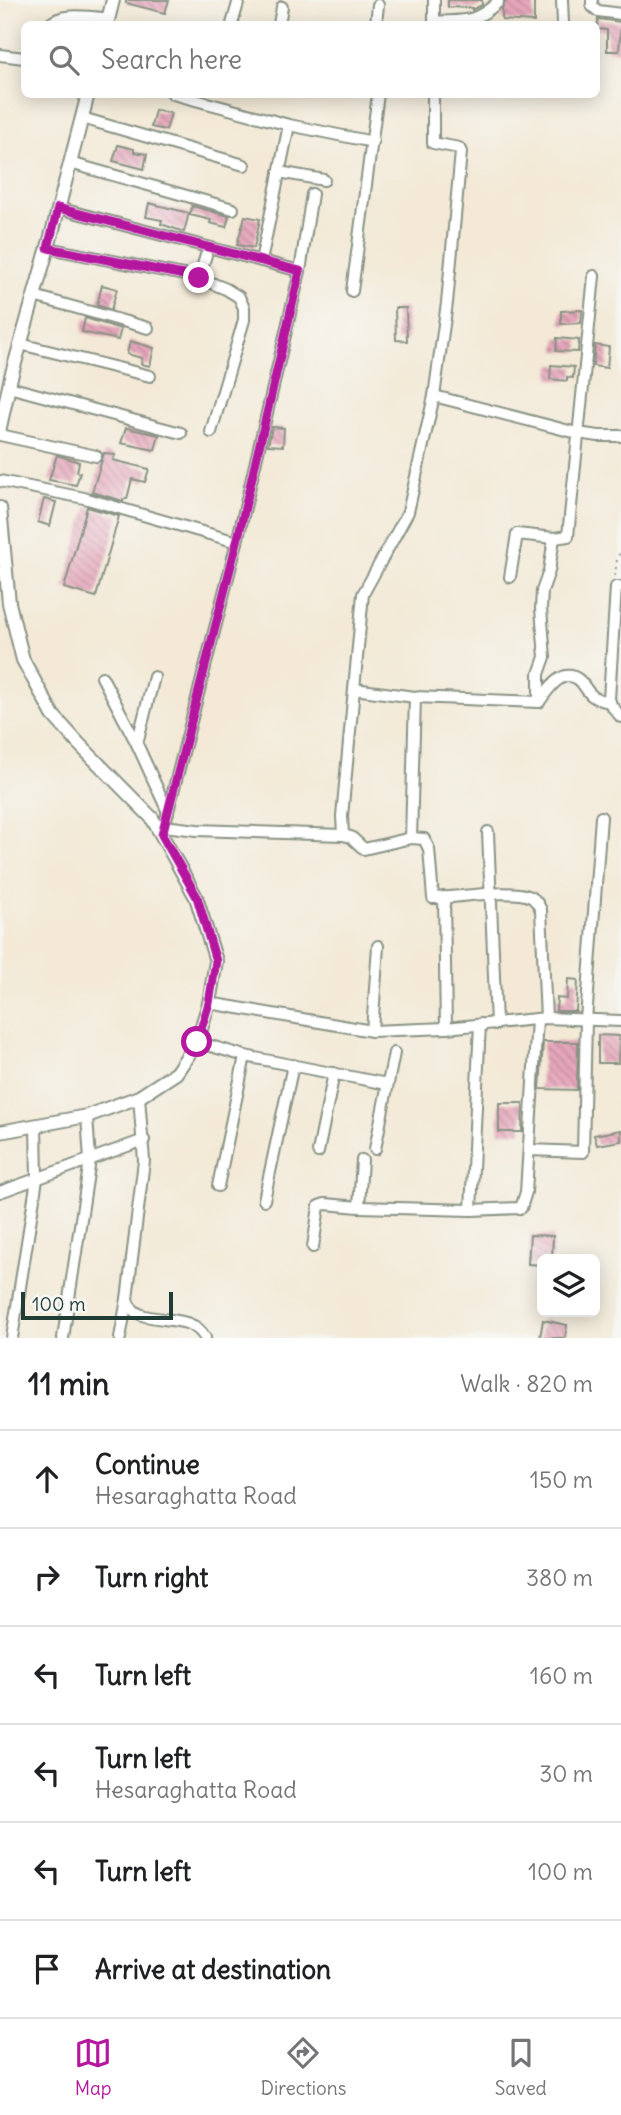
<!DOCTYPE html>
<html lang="en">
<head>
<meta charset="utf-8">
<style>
  body { margin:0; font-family:Delius,sans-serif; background:#f2f2f2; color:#202124 }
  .controls { position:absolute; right:21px; bottom:21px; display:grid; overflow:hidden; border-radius:10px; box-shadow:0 4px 18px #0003 }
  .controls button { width:63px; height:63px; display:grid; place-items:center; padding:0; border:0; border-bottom:2px solid #e0e0e0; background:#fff; color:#202124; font:35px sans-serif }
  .scale { position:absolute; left:21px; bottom:18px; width:152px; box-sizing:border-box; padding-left:7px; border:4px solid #1f3d34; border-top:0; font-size:19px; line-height:24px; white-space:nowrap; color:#1f3d34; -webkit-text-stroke:5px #f6f6f2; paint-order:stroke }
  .stop { position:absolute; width:21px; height:21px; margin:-16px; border:5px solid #b5179e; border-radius:50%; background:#fff }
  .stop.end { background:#b5179e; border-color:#fff; box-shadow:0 2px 7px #0008 }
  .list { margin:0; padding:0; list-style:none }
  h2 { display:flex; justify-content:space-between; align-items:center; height:91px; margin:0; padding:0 28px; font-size:30px }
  h2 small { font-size:23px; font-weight:400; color:#757577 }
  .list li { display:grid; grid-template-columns:46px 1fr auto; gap:21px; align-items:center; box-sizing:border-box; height:98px; padding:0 28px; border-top:2px solid #e0e0e0 }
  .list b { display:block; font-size:26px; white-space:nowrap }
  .list p { margin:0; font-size:23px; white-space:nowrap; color:#757577 }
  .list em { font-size:23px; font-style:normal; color:#757577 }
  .icon { flex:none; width:38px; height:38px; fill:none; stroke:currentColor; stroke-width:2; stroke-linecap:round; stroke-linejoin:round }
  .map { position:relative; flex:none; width:621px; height:1338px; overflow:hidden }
  .search { position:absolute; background:#fff; box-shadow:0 4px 18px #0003; left:21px; right:21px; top:21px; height:77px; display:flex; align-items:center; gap:18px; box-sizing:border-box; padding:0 24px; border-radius:10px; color:#757577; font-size:26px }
  .sheet { height:679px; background:#fff }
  nav { display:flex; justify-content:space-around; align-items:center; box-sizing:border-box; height:98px; border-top:2px solid #e0e0e0; background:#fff; font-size:19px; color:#757577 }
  nav a { display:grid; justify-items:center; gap:4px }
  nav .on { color:#b5179e }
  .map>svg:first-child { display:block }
  .building { fill:url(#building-back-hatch) }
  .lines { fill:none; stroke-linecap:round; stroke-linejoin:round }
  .minor-casing { stroke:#899385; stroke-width:14 }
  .major-casing { stroke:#899385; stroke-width:16 }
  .path { stroke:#899385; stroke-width:2; stroke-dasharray:2 5; stroke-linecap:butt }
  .minor { stroke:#fff; stroke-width:10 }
  .major { stroke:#fff; stroke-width:12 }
  .route { stroke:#b5179e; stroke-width:9 }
</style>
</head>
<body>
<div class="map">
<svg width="621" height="1338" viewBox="0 0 621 1338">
  <defs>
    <pattern id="building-back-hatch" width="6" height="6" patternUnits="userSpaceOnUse" patternTransform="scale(1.75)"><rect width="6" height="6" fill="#e6a6bb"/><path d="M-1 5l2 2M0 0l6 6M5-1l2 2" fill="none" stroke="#ba8899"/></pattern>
  </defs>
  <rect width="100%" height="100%" fill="#f6f6f2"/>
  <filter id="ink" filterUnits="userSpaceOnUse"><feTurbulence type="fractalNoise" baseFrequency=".0143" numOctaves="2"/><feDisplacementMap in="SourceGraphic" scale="14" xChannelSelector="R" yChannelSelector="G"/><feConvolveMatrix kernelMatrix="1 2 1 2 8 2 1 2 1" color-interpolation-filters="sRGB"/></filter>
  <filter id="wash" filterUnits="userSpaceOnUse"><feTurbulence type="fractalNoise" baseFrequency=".00686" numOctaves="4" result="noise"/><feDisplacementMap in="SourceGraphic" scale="28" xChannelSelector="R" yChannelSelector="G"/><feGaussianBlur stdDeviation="1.57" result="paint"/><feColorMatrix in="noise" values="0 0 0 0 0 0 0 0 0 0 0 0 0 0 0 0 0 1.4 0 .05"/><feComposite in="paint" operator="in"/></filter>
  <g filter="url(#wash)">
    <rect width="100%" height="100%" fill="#f3e9d6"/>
    <g id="blocks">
      <g class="building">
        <path d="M126 0H169L165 13 126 3Z"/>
        <path d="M448 0H482V5L472 10V8L448 7Z"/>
        <path d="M506 0H534V22L502 20V9Z"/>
        <path d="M598 19 621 22 619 51H607V30L597 29Z"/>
        <path d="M155 110 171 113 166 130 151 127Z"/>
        <path d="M118 145 134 149V152L147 154 144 169 113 161Z"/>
        <path d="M149 203 189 213 184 232 161 224 162 220 146 217Z"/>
        <path d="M192 206 229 216 226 227 210 223 211 220 190 215Z"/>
        <path d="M245 216 260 219 254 248 237 245Z"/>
        <path d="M102 285 117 289 111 310 97 305Z"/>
        <path d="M395 308H406L407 341 396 340Z"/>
        <path d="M582 310 581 323 561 324V311Z"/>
        <path d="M85 318 121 329 118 340 82 332Z"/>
        <path d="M557 338 579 340 578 352 556 351Z"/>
        <path d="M130 341 154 348 150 366 141 364 142 358 127 354Z"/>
        <path d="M595 345 609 347 607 368 593 366Z"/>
        <path d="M551 365 574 367 573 378 567 377V381L550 379Z"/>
        <path d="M272 427 284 428 283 446 268 445Z"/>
        <path d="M126 428 159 435 155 450 121 443Z"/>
        <path d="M104 453 115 455 113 460 149 469 145 482 132 479 127 499H124L123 501 92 492Z"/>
        <path d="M57 455 79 462 77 472 80 473 76 485 49 480Z"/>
        <path d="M44 499 56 502 50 526 38 522Z"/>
        <path d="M87 507 119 516 96 597 64 588Z"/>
        <path d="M568 979 578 980 576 1011H556L557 998 567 999Z"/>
        <path d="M598 1035 619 1036 618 1063H598Z"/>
        <path d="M543 1042H578L577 1090 540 1089Z"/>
        <path d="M499 1103H523L522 1132H499Z"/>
        <path d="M621 1130V1141L597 1145 594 1135Z"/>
        <path d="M530 1235 553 1236 552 1259H542V1265L528 1264Z"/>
        <path d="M543 1320 567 1325 565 1338H540Z"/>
      </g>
    </g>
  </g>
  <g filter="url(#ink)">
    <use href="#blocks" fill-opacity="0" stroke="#899385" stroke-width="2"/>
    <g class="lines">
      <defs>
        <g id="minor">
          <path d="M562 0 563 24"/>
          <path d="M592 0V6L598 11 621 14"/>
          <path d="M434 22C465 20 474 24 498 2"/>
          <path d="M50 24C63 11 91 18 109 18"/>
          <path d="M232 24 239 0"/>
          <path d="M279 24 282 7"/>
          <path d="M376 24 378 5"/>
          <path d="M434 24V0"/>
          <path d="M0 55 24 58"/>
          <path d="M173 94 289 125 373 142"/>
          <path d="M82 118 244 165"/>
          <path d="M70 163 233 209"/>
          <path d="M279 172 324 180"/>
          <path d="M58 208 300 271"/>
          <path d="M48 248 199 278 226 289 239 297 244 308V320L211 432"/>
          <path d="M261 261 289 125"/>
          <path d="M199 278 206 255"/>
          <path d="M352 291 378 94"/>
          <path d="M34 296 148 328"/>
          <path d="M20 344 150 376"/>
          <path d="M9 387 181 433"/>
          <path d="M434 396 577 433 599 436H621"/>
          <path d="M0 435 96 456"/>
          <path d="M0 481 84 498 237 542"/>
          <path d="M510 577 517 534 554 538 568 536 594 276"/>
          <path d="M621 587H616L609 699 611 705 621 717"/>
          <path d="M102 677 137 744 168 812"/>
          <path d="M354 689 415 697 411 838"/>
          <path d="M415 697 539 702C547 691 562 666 579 680 585 685 587 693 594 697 598 700 605 701 610 702"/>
          <path d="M539 702V674L545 657 541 609 542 591 549 571 554 538"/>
          <path d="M137 744 154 677"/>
          <path d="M164 826 197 830 343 835 351 837 364 849 411 838 424 839 429 849 433 898C456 898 512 888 531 897 536 900 538 904 541 910L546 1018"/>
          <path d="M488 832 496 1024"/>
          <path d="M162 835 237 542 300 271 312 194"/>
          <path d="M343 835 342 816 363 594 408 512 434 396 447 303 461 152 459 148 433 143V94"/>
          <path d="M444 897 446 1028"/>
          <path d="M209 1003 372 1031 446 1028 546 1018 621 1021"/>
          <path d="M372 1031 378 946"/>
          <path d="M197 1042 245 1056 387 1084"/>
          <path d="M139 1097 144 1161 127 1299C134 1331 190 1307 205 1338"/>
          <path d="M375 1149 394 1053"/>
          <path d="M529 1150 583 1152 586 1020 601 817"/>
          <path d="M318 1152 334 1073"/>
          <path d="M218 1186 245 1056"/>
          <path d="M0 1192 144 1140"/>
          <path d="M264 1200 293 1065"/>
          <path d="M359 1207 362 1160"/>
          <path d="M471 1210 521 1208 526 1192 537 1020"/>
          <path d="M313 1247 319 1206 325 1204 359 1207 471 1210 480 1024"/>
          <path d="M12 1338 37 1179 36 1125"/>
          <path d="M63 1338 90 1160 87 1116"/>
          <path d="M120 1338 127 1299"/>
        </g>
        <g id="major">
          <path d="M107 24 113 0"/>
          <path d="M0 427 11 377 52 233 88 94"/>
          <path d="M0 508 9 603 23 660 53 715 78 743 152 818 196 897 216 961 209 1003 197 1042 176 1073 139 1097 87 1116 0 1132"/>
        </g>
      </defs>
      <use href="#minor" class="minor-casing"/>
      <use href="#major" class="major-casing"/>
      <path class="path" d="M615 576 617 559 621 550"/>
      <use href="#minor" class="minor"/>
      <use href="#major" class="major"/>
    </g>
  </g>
  <g class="lines" filter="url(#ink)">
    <path class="route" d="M197 1042 209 1003 216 961 197 897 162 835 237 542 300 271 58 208 48 248 199 278"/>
  </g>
</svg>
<div class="controls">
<button><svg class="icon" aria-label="layers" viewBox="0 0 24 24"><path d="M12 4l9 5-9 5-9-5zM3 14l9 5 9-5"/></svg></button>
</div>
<div class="scale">100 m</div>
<div class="stop" style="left:197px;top:1042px"></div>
<div class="stop end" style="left:199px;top:278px"></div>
<div class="search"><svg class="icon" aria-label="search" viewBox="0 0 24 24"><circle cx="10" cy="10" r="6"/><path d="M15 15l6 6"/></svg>Search here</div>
</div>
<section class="sheet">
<h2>11 min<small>Walk · 820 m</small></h2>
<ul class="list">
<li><svg class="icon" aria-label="ahead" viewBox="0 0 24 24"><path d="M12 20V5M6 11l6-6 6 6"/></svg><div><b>Continue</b><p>Hesaraghatta Road</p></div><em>150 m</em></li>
<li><svg class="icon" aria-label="right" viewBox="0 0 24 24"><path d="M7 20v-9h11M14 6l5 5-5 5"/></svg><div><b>Turn right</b></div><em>380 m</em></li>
<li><svg class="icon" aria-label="left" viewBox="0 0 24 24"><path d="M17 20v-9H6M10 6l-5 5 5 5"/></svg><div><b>Turn left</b></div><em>160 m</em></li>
<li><svg class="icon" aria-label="left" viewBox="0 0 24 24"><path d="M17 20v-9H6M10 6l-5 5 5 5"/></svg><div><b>Turn left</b><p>Hesaraghatta Road</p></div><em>30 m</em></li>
<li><svg class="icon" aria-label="left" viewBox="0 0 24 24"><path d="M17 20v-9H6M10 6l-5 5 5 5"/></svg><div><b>Turn left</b></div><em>100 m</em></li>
<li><svg class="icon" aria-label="arrive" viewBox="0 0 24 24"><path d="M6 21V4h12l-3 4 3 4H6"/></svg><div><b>Arrive at destination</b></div></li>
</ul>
</section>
<nav>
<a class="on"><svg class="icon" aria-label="map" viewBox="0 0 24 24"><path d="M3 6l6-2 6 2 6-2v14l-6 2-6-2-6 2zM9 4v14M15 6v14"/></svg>Map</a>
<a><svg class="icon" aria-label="directions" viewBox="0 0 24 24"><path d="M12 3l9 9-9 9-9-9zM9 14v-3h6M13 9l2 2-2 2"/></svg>Directions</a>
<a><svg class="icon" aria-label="saved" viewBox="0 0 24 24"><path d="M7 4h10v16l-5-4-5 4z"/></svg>Saved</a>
</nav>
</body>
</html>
